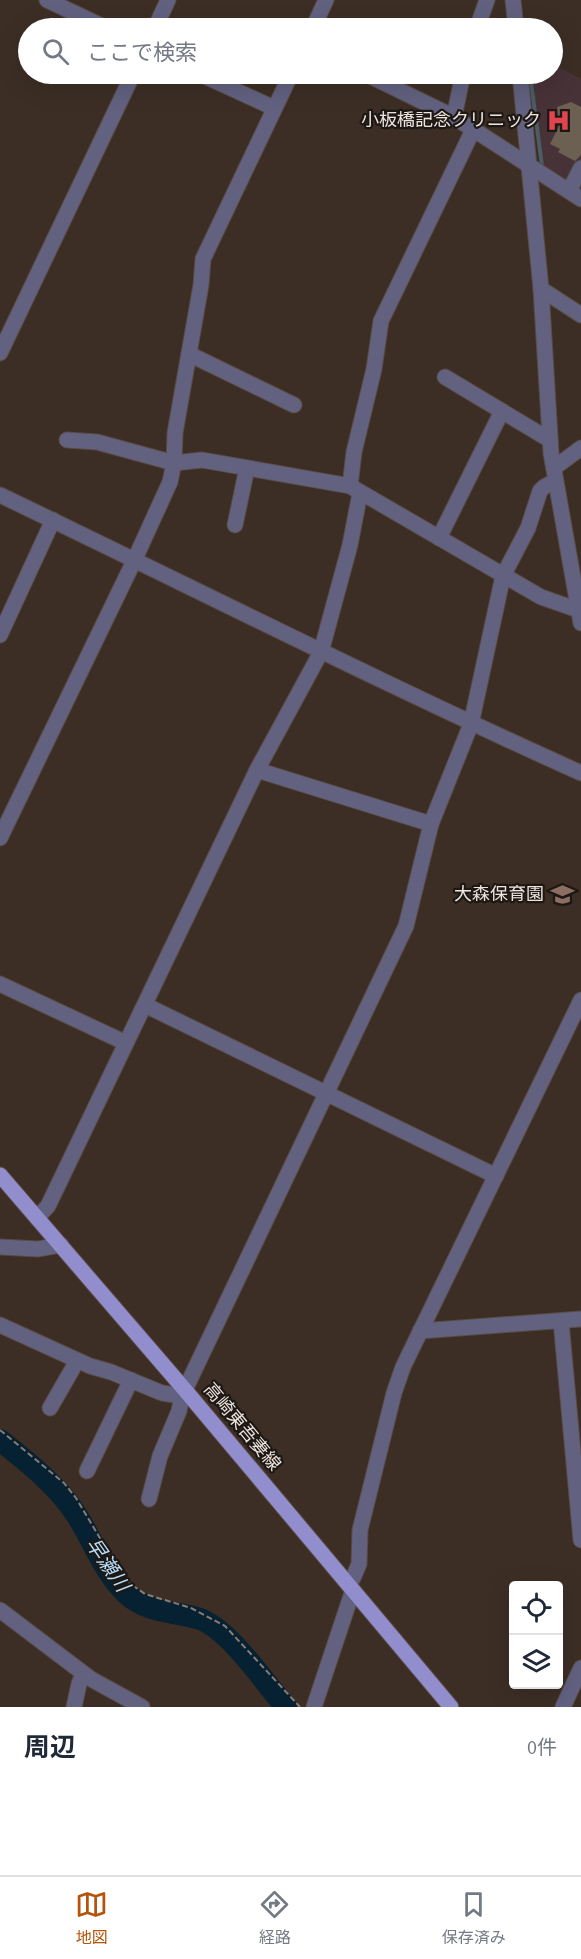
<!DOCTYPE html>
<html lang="ja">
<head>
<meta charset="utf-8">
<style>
  body { margin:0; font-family:"Source Sans 3","Noto Sans JP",sans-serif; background:#f6f6f7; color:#1f2937 }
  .controls { position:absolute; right:18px; bottom:18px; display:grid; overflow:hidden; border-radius:6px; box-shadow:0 6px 24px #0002 }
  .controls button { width:54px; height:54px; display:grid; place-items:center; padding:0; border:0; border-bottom:2px solid #e0e1e3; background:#fff; color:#1f2937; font:30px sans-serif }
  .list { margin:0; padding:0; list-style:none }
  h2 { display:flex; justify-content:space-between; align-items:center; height:78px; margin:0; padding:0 24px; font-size:26px }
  h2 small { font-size:20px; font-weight:400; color:#747a83 }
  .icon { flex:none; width:33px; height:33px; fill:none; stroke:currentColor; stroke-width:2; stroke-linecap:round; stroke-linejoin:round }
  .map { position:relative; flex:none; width:581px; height:1707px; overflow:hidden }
  .search { position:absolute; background:#fff; box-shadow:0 6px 24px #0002; left:18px; right:18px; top:18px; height:66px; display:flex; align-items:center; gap:15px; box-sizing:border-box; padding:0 21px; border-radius:33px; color:#747a83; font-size:22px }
  .sheet { height:168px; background:#fff }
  nav { display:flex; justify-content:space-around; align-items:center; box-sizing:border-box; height:84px; border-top:2px solid #e0e1e3; background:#fff; font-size:16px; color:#747a83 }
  nav a { display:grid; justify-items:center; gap:3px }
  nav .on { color:#b45309 }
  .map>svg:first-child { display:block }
  .medical { fill:#473237 }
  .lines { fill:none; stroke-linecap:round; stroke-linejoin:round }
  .stream { stroke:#4b5c65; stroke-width:4 }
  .river { stroke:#062131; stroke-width:22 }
  .building { fill:#6b6052 }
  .minor-casing { stroke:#584b43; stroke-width:17 }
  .major-casing { stroke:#584b43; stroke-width:17 }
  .path { stroke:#887c74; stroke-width:2; stroke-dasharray:6 3; stroke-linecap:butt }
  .minor { stroke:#626180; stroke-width:15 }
  .major { stroke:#928ecd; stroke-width:15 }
  .labels { text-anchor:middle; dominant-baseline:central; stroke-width:4.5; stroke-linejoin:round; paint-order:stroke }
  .poi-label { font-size:18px; fill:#ede4de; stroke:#1e1814; text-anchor:end }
  .street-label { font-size:18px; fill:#ede4de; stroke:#1e1814 }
  .water-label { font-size:20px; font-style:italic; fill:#b7dffa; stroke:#1e1814 }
</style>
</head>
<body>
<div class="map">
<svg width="581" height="1707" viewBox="0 0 581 1707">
  <rect width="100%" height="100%" fill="#3c2e25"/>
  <path class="medical" d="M553 64 581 79V161L571 182 543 165 532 74H552Z"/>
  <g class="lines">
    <path class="stream" d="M530 74 542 166"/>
    <path class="river" d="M0 1440C30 1464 57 1485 78 1517 94 1543 105 1574 127 1594 147 1613 175 1611 200 1619 230 1630 264 1682 286 1707"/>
  </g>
  <path class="building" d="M571 102 581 107V155L575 161 558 152 560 149 550 144 559 126 557 107Z"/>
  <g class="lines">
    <defs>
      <g id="minor">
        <path d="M47 0 106 28"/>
        <path d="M513 0 516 28"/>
        <path d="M155 28 168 0"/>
        <path d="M313 28 326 0"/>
        <path d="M477 28 487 0"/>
        <path d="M200 74 274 108"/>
        <path d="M366 74 454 117 581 199"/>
        <path d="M520 74 541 289 551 453 581 623"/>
        <path d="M454 117 463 74"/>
        <path d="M569 191 581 168"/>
        <path d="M541 289 581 315"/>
        <path d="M0 353 133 74"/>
        <path d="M189 354 294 405"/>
        <path d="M445 377 550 440"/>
        <path d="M67 440 97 442 174 463 202 460 350 486 541 597 581 611"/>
        <path d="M554 468 581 448"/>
        <path d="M350 486 354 452 374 369 381 321 473 130"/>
        <path d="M0 495C194 588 385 685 581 773"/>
        <path d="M235 525 247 468"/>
        <path d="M439 538 502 411"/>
        <path d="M0 635 53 520"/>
        <path d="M257 770 431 824"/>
        <path d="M0 838 134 561 170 482 174 463 175 433 201 285 203 259 291 74"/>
        <path d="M0 984 126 1043"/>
        <path d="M145 1005 496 1176"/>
        <path d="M37 1218 48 1206 257 770 321 652 350 545 360 493"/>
        <path d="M0 1247 38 1249 61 1245"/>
        <path d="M561 1321 581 1540"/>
        <path d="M0 1325 90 1366 111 1372 162 1393 182 1396 406 926 431 824 471 724 503 576 528 528 540 491 544 487 555 481"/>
        <path d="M420 1331 581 1319"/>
        <path d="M50 1408 77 1361"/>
        <path d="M87 1471 131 1380"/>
        <path d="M149 1499 160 1456 179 1411 182 1396"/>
        <path d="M348 1584 353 1578 359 1564 360 1530 394 1393 403 1367 581 1000"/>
        <path d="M0 1610 91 1679 142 1707"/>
        <path d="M74 1707 79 1684 83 1674"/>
        <path d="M314 1707 353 1590"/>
        <path d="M563 1707 581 1668"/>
      </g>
      <path id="major" d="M0 1175 185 1390 451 1707"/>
    </defs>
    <use href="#minor" class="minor-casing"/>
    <use href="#major" class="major-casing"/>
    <path class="path" d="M0 1430 64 1483 76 1498 125 1580 145 1594 191 1608 225 1626 300 1707"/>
    <use href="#minor" class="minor"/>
    <use href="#major" class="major"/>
  </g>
  <defs>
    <symbol id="hospital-bare" viewBox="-9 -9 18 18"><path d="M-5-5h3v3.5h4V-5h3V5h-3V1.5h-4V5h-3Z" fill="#e0444e" stroke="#1e1814" stroke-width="2.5" paint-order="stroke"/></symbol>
    <symbol id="school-bare" viewBox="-9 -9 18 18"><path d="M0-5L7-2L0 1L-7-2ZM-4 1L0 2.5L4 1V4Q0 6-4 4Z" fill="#8d6e63" stroke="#1e1814" stroke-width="2.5" paint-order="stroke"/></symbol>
  </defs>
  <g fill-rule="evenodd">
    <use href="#hospital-bare" x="542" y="104" width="33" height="33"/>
    <use href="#school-bare" x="546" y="878" width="33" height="33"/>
  </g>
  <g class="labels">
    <g class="poi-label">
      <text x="541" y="120">小板橋記念クリニック</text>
      <text x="544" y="894">大森保育園</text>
    </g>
    <g class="street-label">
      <text transform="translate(242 1427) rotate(50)">高崎東吾妻線</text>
    </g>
    <g class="water-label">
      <text transform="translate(107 1565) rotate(55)">早瀬川</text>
    </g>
  </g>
</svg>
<div class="controls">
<button><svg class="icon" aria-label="locate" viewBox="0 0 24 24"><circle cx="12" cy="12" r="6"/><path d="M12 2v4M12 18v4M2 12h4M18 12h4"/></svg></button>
<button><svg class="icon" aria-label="layers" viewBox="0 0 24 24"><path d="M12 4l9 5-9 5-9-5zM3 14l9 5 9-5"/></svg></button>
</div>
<div class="search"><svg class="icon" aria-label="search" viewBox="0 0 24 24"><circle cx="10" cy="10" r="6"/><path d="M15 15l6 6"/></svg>ここで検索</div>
</div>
<section class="sheet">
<h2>周辺<small>0件</small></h2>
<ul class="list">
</ul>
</section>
<nav>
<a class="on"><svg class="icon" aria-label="map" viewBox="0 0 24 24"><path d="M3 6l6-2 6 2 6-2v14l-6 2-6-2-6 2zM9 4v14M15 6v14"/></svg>地図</a>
<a><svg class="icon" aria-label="directions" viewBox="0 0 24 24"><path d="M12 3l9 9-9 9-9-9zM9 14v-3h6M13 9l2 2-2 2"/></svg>経路</a>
<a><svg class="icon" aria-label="saved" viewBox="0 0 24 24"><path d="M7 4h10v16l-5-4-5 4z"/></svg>保存済み</a>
</nav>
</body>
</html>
